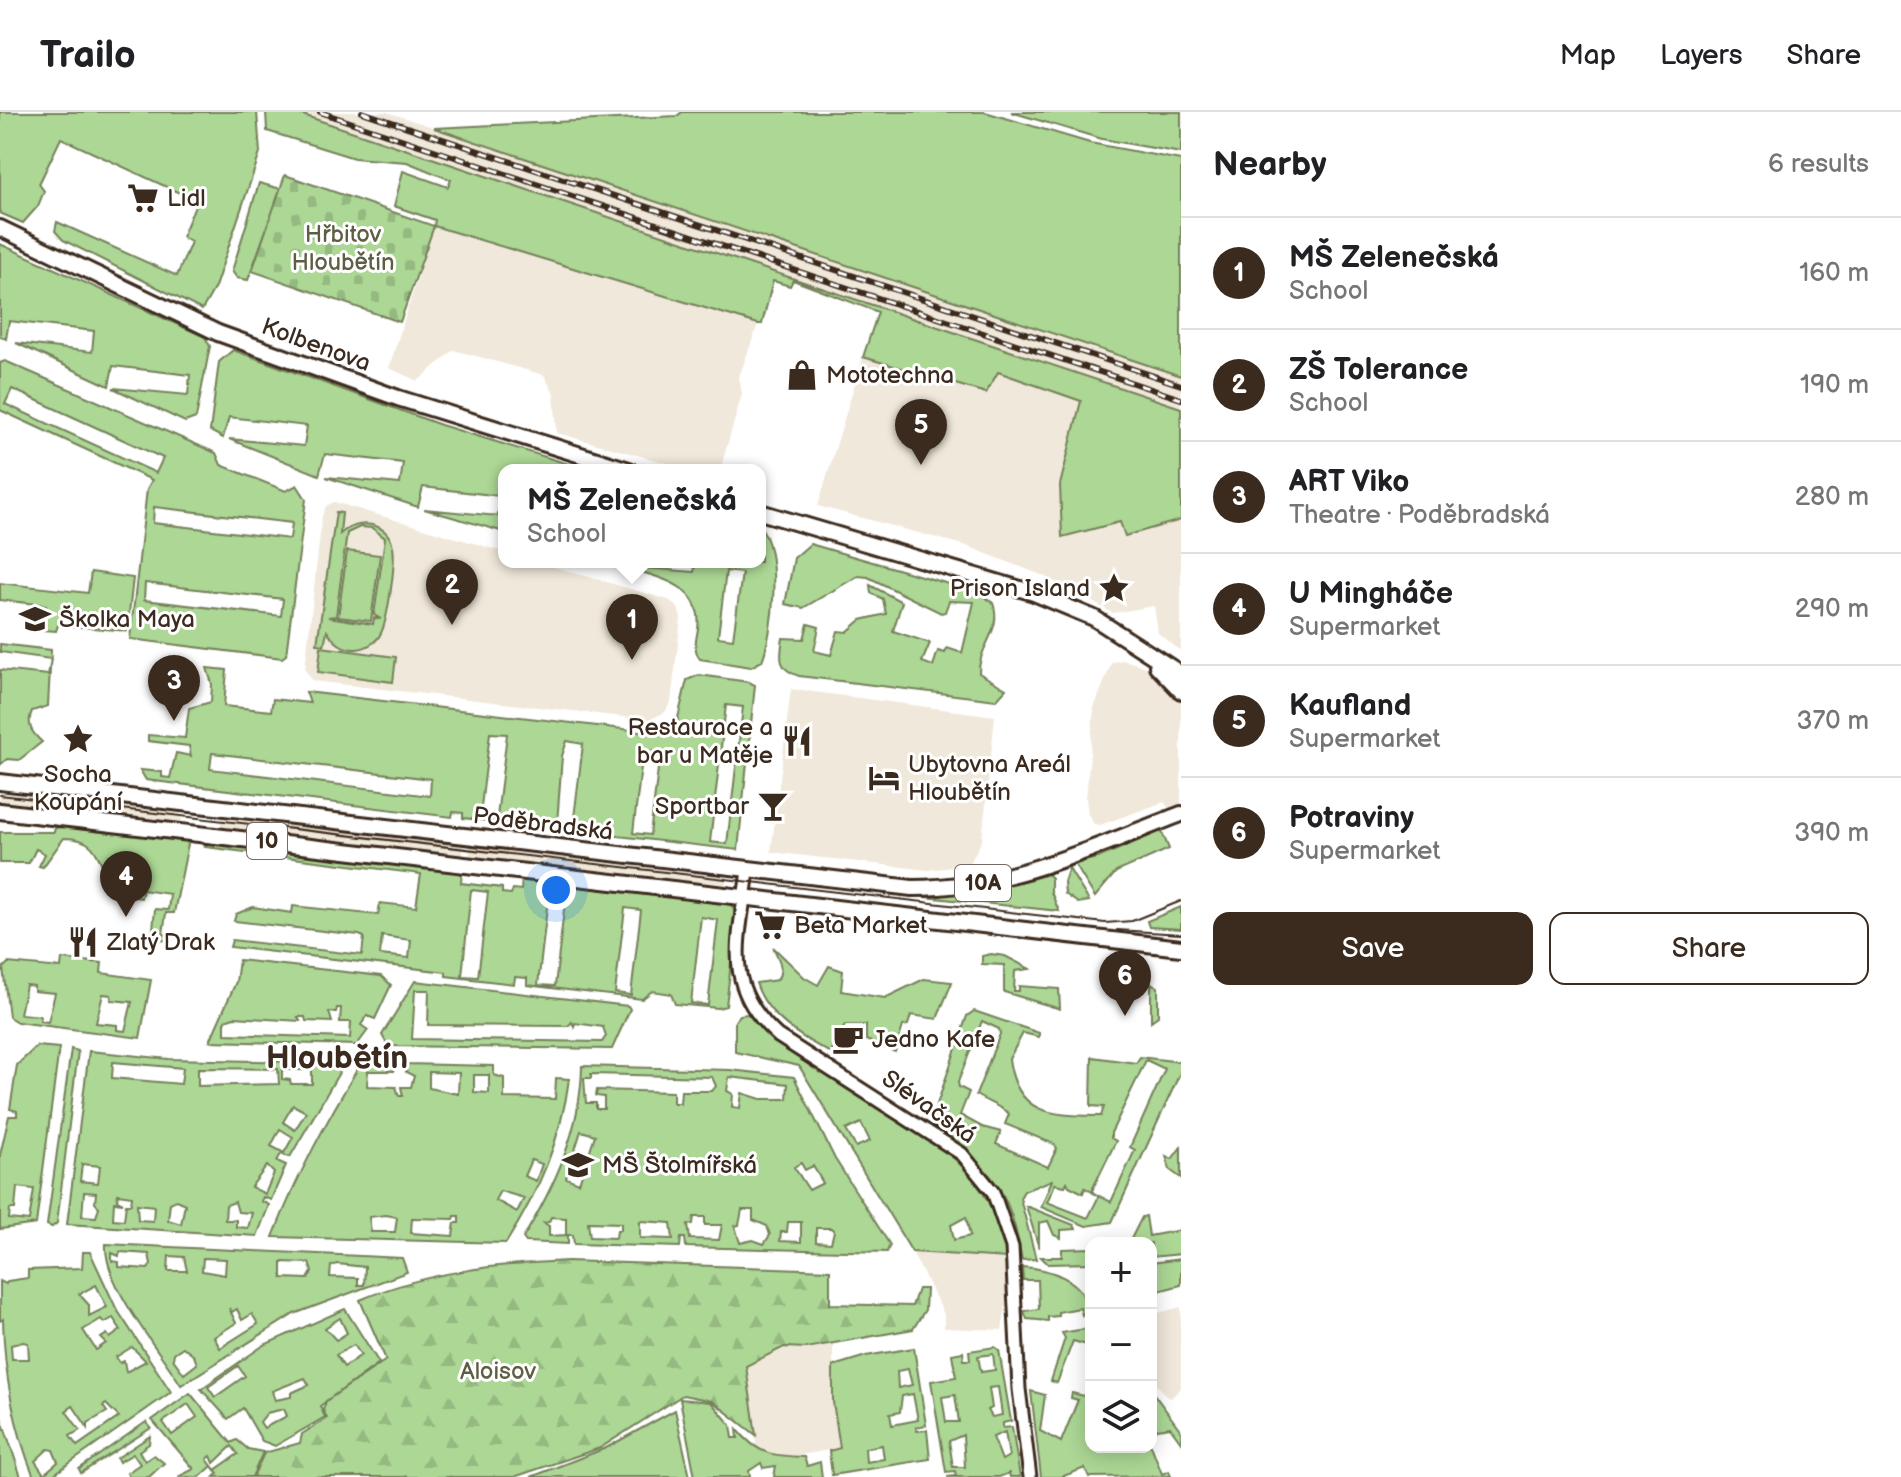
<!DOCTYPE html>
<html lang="en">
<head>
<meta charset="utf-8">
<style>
  body { margin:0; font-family:"Balsamiq Sans",sans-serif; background:#f6f6f6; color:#202124 }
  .controls { position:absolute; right:24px; bottom:24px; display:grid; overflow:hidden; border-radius:16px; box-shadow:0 4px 20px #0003 }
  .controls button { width:72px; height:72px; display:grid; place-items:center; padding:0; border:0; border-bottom:2px solid #e0e0e0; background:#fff; color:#202124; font:40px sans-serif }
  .you { position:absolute; left:556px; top:778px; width:28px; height:28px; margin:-20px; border:6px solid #fff; border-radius:50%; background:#1a73e8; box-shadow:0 0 0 12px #1a73e833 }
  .badge { display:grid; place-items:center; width:52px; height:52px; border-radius:50%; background:#3b2a1e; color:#fff; font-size:26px; font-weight:700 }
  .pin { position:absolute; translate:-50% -66px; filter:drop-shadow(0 2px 4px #0008) }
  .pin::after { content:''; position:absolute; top:42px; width:28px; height:24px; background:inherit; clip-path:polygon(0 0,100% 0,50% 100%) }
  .popup { position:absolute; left:498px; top:352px; width:268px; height:104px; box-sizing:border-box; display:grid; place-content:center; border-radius:16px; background:#fff; filter:drop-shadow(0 2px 6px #0005); font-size:26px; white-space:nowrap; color:#757577 }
  .popup b { font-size:30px; color:#202124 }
  .popup::after { content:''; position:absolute; left:50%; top:100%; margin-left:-16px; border:16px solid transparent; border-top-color:#fff }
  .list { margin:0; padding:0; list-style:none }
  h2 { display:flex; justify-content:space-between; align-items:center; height:104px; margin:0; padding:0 32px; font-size:34px }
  h2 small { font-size:26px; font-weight:400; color:#757577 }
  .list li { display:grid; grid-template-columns:52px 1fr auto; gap:24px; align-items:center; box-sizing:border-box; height:112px; padding:0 32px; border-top:2px solid #e0e0e0 }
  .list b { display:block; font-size:30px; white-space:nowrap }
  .list p { margin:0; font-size:26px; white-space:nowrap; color:#757577 }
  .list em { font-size:26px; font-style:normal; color:#757577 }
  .actions { display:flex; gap:16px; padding:24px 32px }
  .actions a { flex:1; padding:18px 0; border:2px solid #3b2a1e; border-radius:16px; text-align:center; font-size:28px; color:#3b2a1e }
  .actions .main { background:#3b2a1e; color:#fff }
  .icon { flex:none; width:44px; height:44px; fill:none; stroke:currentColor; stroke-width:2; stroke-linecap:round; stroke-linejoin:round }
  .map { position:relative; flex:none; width:1181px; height:1365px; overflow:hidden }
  header { display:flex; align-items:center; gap:48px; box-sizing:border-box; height:112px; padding:0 40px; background:#fff; border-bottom:2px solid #e0e0e0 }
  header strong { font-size:38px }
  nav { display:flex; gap:44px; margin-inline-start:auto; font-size:28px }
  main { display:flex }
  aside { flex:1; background:#fff }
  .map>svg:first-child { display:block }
  .built { fill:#f0e8da }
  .green { fill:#acd795; stroke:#74805a; stroke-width:2; fill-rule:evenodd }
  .forest { fill:url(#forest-firs); stroke:#74805a; stroke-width:2 }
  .cemetery { fill:url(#cemetery-stones); stroke:#74805a; stroke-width:2 }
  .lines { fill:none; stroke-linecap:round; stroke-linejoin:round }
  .minor-casing { stroke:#3b2a1e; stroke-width:17 }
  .major-casing { stroke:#3b2a1e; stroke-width:20 }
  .minor { stroke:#fff; stroke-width:11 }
  .major { stroke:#fff; stroke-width:14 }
  .tram { stroke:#3b2a1e; stroke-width:2 }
  .rail-casing { stroke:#3b2a1e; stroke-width:6 }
  .rail { stroke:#fff; stroke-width:3; stroke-dasharray:9; stroke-linecap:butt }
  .labels { text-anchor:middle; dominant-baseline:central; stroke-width:6; stroke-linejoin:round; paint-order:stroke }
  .shield { fill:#fff; stroke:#766a62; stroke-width:2 }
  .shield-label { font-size:22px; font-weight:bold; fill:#3b2a1e }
  .poi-label { font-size:24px; fill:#3b2a1e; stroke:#fff; text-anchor:start }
  .park-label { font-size:24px; fill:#5d5e42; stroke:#fff }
  .street-label { font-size:24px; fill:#3b2a1e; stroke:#fff }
  .district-label { font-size:32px; font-weight:bold; fill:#3b2a1e; stroke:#fff }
</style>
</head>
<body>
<header>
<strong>Trailo</strong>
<nav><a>Map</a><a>Layers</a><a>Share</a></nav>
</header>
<main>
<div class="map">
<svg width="1181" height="1365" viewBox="0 0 1181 1365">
  <defs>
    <pattern id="forest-firs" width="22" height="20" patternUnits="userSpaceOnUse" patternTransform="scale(2)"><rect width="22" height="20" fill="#acd795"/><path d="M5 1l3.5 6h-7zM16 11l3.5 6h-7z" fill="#95b980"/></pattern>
    <pattern id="cemetery-stones" width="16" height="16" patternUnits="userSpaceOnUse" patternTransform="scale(2)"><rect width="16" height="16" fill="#acd795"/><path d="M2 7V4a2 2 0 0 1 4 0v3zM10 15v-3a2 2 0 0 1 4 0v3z" fill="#95b980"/></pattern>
  </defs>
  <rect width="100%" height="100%" fill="#fff"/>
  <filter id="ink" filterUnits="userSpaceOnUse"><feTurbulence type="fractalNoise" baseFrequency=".0125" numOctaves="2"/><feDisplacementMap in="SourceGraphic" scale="16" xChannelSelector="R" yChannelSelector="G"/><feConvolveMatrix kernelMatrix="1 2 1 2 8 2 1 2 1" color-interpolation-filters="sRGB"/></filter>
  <g filter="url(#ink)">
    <g class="built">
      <path d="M294 0H387L996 202 1181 264V296Z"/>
      <path d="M434 114 758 212 739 265 742 282 720 358H692L557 321 554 282 544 263 454 238 418 269 389 256Z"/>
      <path d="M863 245 986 281 998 260 1082 290 1060 373 1062 424 1120 410 1125 424 1181 408V539L1158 521 1154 494 1113 501 1044 464 967 434 818 394Z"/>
      <path d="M334 390 504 440V450H537L669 488 678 496 681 506 671 590 665 600 649 608 313 569 305 558 322 404 326 394Z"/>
      <path d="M1124 548 1146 555 1181 588V692L1169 696 1164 690 1100 713 1094 712 1088 702 1086 687 1094 596 1112 550Z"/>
      <path d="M791 577 995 604 982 728 969 753 928 758 771 740Z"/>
      <path d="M0 681 180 698 182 710 178 713 0 691Z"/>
      <path d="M222 703 464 732 462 746 220 718Z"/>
      <path d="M470 733 600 746V750L721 764 722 760 726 764V774L720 779V774L599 760 598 764 469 747Z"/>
      <path d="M912 1140 1007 1146 1008 1180 1002 1218 944 1216V1202Z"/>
      <path d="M1181 1195V1276L1171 1286 1166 1284 1151 1264V1203Z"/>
      <path d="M833 1232V1290L840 1336 784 1346 757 1339 745 1254 784 1235 806 1236Z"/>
    </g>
    <g class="green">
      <path d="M0 0H257L260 41 215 175 202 198 63 128 55 119 57 110 177 164 191 130 182 125 197 89 61 26 39 72 44 79 38 94 23 111 0 101Z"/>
      <path d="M266 0H294L1181 296V408L1125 424 1120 410 1062 425 1060 373 1081 289 998 260 986 281 863 245 878 200 793 168 790 174 773 169 762 212H758L434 114 435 108 394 94 403 59 448 75 451 68 407 50 354 46 267 19Z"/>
      <path d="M682 0H985L1090 31 1181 48V264L434 16 677 4Z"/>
      <path d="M1011 0H1181V41L1102 27Z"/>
      <path d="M259 71 281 77 248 168 237 166 232 159Z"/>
      <path d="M0 132 205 225 210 234 196 306 185 310 113 276 188 283 190 263 113 254 109 274 16 231 92 240 94 219 9 209 6 227 0 224Z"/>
      <path d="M233 238 441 313 588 358H504V420L424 397 498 404 500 384 423 375 418 395 326 365 400 372 403 351 325 342 319 363 229 327 304 334 307 314 229 305 223 326 210 319 219 250Z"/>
      <path d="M5 249 216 341 221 353 286 379 297 373 306 387 286 543 282 546 130 527 147 377 152 368 0 298V251ZM12 277 163 346 156 361 5 292ZM154 395 292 411 290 427 153 411ZM145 471 283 487 281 504 144 488Z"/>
      <path d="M336 400 342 401 340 422C357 407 387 408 393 435 396 450 388 507 381 521 377 530 367 536 357 537 343 538 334 530 327 519L324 533 317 532ZM360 415 372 416 385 426 374 503 381 507 374 506 373 512 328 505 336 504 347 421Z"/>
      <path d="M760 414C781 442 774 518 762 549L751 555 700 547C693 538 696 528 698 517 704 470 654 465 620 454L694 460 696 450H760ZM726 459 742 461 733 527 718 525Z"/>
      <path d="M810 432 980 481 993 491C1003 518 978 534 979 561L1006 577 996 588 799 564C777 557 780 545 783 526L804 527 808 512 819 515 814 539 831 543 838 519 847 520 861 508 886 502 883 487 871 481 870 473 902 490 893 519 930 531 922 550 933 554 938 539 945 541 947 536 962 541 974 490 949 489 945 500 941 501 868 465 858 464 803 496 785 492 794 446Z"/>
      <path d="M347 439 380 443 371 509 338 505Z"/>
      <path d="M91 460 133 466 127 519 58 513 56 519 43 518 46 493 0 488V471L88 481Z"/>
      <path d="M0 532 51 538 48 594 32 599C26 613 32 621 42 630L19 648 7 647 0 653V558L48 563 51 547 0 540Z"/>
      <path d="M321 535 396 545 393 570 318 560Z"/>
      <path d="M207 556 227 558 224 594 271 599 273 587 310 591 306 580 674 623 687 568 699 563 749 570 755 573 738 738 463 706V701L453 700 452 705 146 668 140 658 162 660V665L170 666 176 641 191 644 189 634 148 629V623L185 626 189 596 211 590 212 572ZM726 593 743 595 727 732 710 730ZM490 621 507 622 497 705 480 703ZM567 629 583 632 573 714 557 712 562 644ZM643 638 660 640 650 723 633 721ZM212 641 431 667 430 684 210 657Z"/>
      <path d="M76 713 186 728 188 732 174 801H166L163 822 170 823 169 829 152 827 155 797 168 798 170 782 143 778 141 786 124 784 127 762H106C96 738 92 726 64 726L43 755 39 754 45 742 36 737 29 751H0V720H54L55 716Z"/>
      <path d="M1158 720H1162L1169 737 1116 760 1095 785 1074 751 1098 746Z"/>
      <path d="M209 729 462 758 461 771 502 776V781L511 782 513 777 521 778 522 766 722 788 733 795 736 807 726 894 718 896 675 892 671 882 652 879 642 887 527 873V866L515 865 514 872 446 864V860L230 835 232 828 362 843 364 825 359 823 234 809 236 802 253 795 292 801 293 794 378 803 380 791 416 795 421 762 205 735ZM471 778 488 780 478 865 462 864ZM548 787 565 789 555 874 538 873ZM625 796 641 798 631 883 615 881ZM701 805 718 808 708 893 691 891ZM382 824 411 828 409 846 380 843Z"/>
      <path d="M1069 755 1071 760 1089 789 1078 791 1065 782 1064 770Z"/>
      <path d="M1047 762 1051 766V780L1059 799 896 782 964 780Z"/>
      <path d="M1181 795V817L1149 815 1147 809Z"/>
      <path d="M773 835 804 865 818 873 829 854 843 859 841 879 885 886 924 867 952 870 937 907 911 903 908 913 903 914 895 940 866 928V913H845L831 941C801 926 766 904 756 871L777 868C785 856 778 846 773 835Z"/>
      <path d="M991 842 1005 844 1030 857 1015 859 1014 879H1019V874L1059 877 1060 897 1004 880V853L982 852V844Z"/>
      <path d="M62 847 102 851 101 861 151 868 140 926 17 910 9 905 3 856 8 851 61 856ZM26 873 34 874V879L55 881 48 910 40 909V904L20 902ZM103 882 111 883V888L132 890 125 919 117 918V913L96 911Z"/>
      <path d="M239 848 381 864 391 873 375 907 367 904 361 913 368 918 357 933 210 929 236 870ZM337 896H341L340 910H351L350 926 225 922V908L234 905 300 909 298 905H305L306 909 332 910 329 900H336Z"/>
      <path d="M415 869 628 894 630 897 612 937 388 934 382 923ZM415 878H429L428 913 568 914 572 910 574 915 575 911 603 915 606 924 602 930 412 927Z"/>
      <path d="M1151 871 1158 875V904L1151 909Z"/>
      <path d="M974 899 1039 921V925L1023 921 1009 947C1017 1004 1051 1003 1101 1004L1104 995 1091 994 1092 945 1136 951 1140 945 1181 950V959L1112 1110 1086 1114 1041 1095 1052 1068 1024 1079 1020 1086 1036 1147 1022 1148C1008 1065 988 1061 931 1010L967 904ZM982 909 999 917 1000 922 976 983C983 988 1004 996 1009 1002L1005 1012 1054 1032 1057 1036 1048 1055 996 1032 1001 1020 982 1015 960 1003 969 980 959 975 958 970ZM1146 948 1165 957 1130 1035 1135 1038 1111 1090 1093 1081V1076L1116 1029 1111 1026V1021ZM1067 1070 1069 1074 1083 1081 1085 1076 1099 1084 1088 1106 1047 1090 1055 1072 1065 1074Z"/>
      <path d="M748 902C766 925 791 938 816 953 892 1001 996 1047 1007 1146L912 1140 799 954 735 940V909L740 903ZM861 1011 870 1029 856 1035 846 1018ZM966 1105 970 1124 954 1128 951 1113Z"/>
      <path d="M37 934 59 936 36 1112 0 1117V1043L9 1004H17V999L10 997 17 953ZM17 1075 34 1077 29 1109 9 1107 10 1097H15Z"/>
      <path d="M71 937 78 939 57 1111 52 1115 47 1113Z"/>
      <path d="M89 939 169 947 336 951 340 959 290 1045 281 1042 277 1049 286 1053 271 1088 263 1085 261 1089 269 1093 257 1124 67 1112ZM113 950 183 956 181 972 112 966ZM198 956 278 957 279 972 198 974ZM282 958H312V972H291L290 968 282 967ZM293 993 306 1000 295 1018 283 1010ZM280 1017 293 1025 284 1041 271 1034ZM82 1052 100 1054 98 1071 80 1069ZM267 1054 274 1061 265 1082 251 1075ZM84 1080 96 1081 95 1091 99 1095 96 1105 82 1104ZM118 1082 132 1084 131 1092H126L124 1108 113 1107 114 1090 123 1091 117 1088ZM176 1088 185 1092 181 1112 168 1108 170 1091ZM235 1090 238 1100 252 1101 248 1116 236 1115V1108H225L226 1093ZM137 1092 154 1094 153 1109 138 1108Z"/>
      <path d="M361 951 494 954V963L504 966V986L555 987 556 966 569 967C561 1028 539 1079 506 1131L273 1125C297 1063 327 1008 361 951ZM394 952H406V960L414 964 411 975H401L403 984H399L396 975 367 974 368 959H394ZM429 960 459 961 458 982 429 976ZM474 963H489V981L474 980ZM531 1048 542 1052 536 1069 524 1064ZM500 1079 524 1086 517 1100 495 1088ZM386 1103 397 1105 395 1120H371L369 1105ZM455 1104H459V1111H455L453 1124 411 1121 412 1106 454 1107Z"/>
      <path d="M582 954 730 958 794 965 835 1047 890 1133 887 1140 686 1135 685 1126H681L680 1135 574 1132 573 1123H568V1132L526 1130 523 1126C555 1074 581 1017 582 954ZM591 962 712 965 716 974 712 979H681L680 991H673V980L597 978 596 984 604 985V997H596V991H586L584 966H591ZM729 965 788 972 787 987H761L742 981 740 996 732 995 733 982 727 979ZM581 1019 595 1023 579 1071 566 1066ZM801 1051 805 1058 813 1054 823 1071 809 1078 794 1055ZM742 1098H753V1108L767 1114 770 1123 764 1132 753 1128 740 1131 735 1114 739 1113ZM551 1105 566 1106V1123L549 1124V1114L544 1111 549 1110ZM694 1105H705V1113H722L719 1128 690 1127 688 1113 693 1112ZM640 1109 671 1111 673 1127 640 1126ZM588 1110 621 1111V1118H617L616 1126 590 1125ZM788 1110H801V1130L780 1129 781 1120H787ZM816 1116H831L834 1119 831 1131 816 1130Z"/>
      <path d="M1181 1035V1066L1170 1058 1166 1044 1172 1047Z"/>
      <path d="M1026 1094 1074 1113 1076 1117 1061 1118V1126L1054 1123 1048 1109 1039 1111V1136Z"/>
      <path d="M1146 1104 1149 1124 1181 1118V1142L1151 1145V1131H1125L1130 1129 1142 1105Z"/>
      <path d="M106 1132 402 1146 407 1160 294 1202 181 1273C159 1238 103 1172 106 1132ZM120 1140 149 1142 151 1152 148 1157 119 1155V1150L112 1149V1141L119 1144ZM169 1144 184 1145 187 1159H168ZM203 1146 226 1147 225 1163 202 1159ZM282 1150 309 1151 312 1160 308 1167 282 1166ZM337 1152 365 1155 364 1173H358V1166L330 1165 331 1154ZM229 1196 232 1200 237 1197 242 1208 252 1202 258 1212 220 1236 214 1225 236 1211ZM183 1235 194 1244 197 1252 184 1262 173 1247 174 1241Z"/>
      <path d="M1091 1136V1151L1048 1152 1041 1145H1062V1137Z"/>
      <path d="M83 1140H90L116 1196 171 1280 50 1365H34C13 1313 4 1263 3 1207L0 1209V1169L6 1172 8 1169 28 1166V1158L82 1156ZM96 1173 107 1195 89 1204V1193L79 1182ZM113 1206 121 1218 110 1226 107 1222 101 1226 106 1231 96 1238 83 1218 101 1207 104 1211ZM23 1230 28 1231 29 1247H12L11 1233ZM132 1235 146 1249 126 1260 124 1249 120 1251 116 1245ZM106 1292 119 1305 77 1334 70 1324 80 1318 66 1299 73 1294 88 1316V1311L107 1300 103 1294ZM48 1337 53 1338 58 1350 44 1362 35 1349Z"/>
      <path d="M1181 1147V1173L1151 1181V1151Z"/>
      <path d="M1022 1155C1047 1156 1089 1168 1086 1200L1082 1203 1080 1196 1058 1200V1204L1048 1205V1209L1027 1207 1024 1199 1039 1197 1038 1168H1023Z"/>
      <path d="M345 1197 379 1251 320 1294 325 1305 275 1334 262 1329 243 1296 228 1307 201 1277 264 1233ZM340 1206 347 1221 336 1228 325 1216ZM354 1233 361 1243 344 1255 336 1243ZM238 1254 245 1264 215 1285 208 1275ZM305 1266 309 1273 291 1281V1285L275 1288 272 1279ZM284 1297 287 1304 264 1316 260 1310 267 1301Z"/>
      <path d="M1091 1216V1239L1086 1237 1087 1233 1073 1229 1057 1271 1051 1269 1065 1226 1062 1221Z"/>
      <path d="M995 1235 999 1238 1011 1309 1003 1311V1316L1012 1315 1020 1365H1010L1009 1361 999 1365H947L956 1364 955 1359 946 1360 931 1269 956 1265 952 1242 963 1240 964 1248H970L969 1239ZM993 1242 995 1258 981 1260 978 1244ZM998 1275 1002 1303 992 1305 988 1298 992 1296 989 1276ZM955 1283 959 1310H946L942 1285ZM1005 1320 1009 1344 1002 1348 993 1325ZM963 1323 965 1355H953L949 1329Z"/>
      <path d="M914 1236 926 1313 916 1315 917 1319 927 1318 930 1347 832 1363 829 1339 840 1336 833 1290V1254L866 1244ZM908 1257 912 1273 898 1276 897 1259ZM913 1282 918 1308 892 1313 890 1302 900 1300 902 1284ZM882 1333 884 1347 866 1350 865 1336Z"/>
      <path d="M1091 1271V1335L1151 1333 1162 1362 1169 1359 1171 1364 1089 1365 1085 1356 1061 1365H1041L1031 1279 1045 1283 1040 1319 1061 1330 1078 1288 1071 1286 1072 1281 1088 1285Z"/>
      <path d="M1151 1278 1181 1319V1330L1170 1315 1151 1318Z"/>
      <path d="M190 1281 231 1331 237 1328 248 1337 263 1340 252 1365H214L218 1361 212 1354 200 1365H178L194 1357 152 1308ZM188 1292 197 1305 172 1323 163 1310ZM232 1334 238 1342 215 1358 207 1347 211 1344 214 1351Z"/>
      <path d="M680 1287 711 1290 731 1313 733 1326H738L737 1317C758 1343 773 1344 804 1345L807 1354 820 1350 822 1365H774L776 1354 763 1356 761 1351 749 1359 750 1365H695Z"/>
      <path d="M675 1298 690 1365H531L606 1336Z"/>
      <path d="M0 1302 21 1365H0Z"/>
      <path d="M146 1310 151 1316 81 1361 79 1357Z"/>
      <path d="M150 1324 149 1332 139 1339 145 1349 154 1343 164 1351 149 1365H129L127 1361 140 1352 133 1342 119 1350 117 1346Z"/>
    </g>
    <path class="forest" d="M568 1149 830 1158V1192L912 1194 918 1177H926L925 1198 913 1217 806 1236 784 1235 746 1254 756 1323 712 1289 683 1283 600 1336 514 1365H253L264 1341 300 1331 302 1322 327 1306 323 1298 326 1289 386 1248 360 1188C425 1160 498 1152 568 1149Z"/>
    <path class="cemetery" d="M285 63 434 114 400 210 252 159Z"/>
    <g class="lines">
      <defs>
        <path id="minor" d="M748 758C740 827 720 872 778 924L962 1042 993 1080 1012 1135 1019 1277 1030 1365"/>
        <g id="major">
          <path d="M0 116 218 221 398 286 629 358"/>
          <path d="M760 400 1034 481 1094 506 1181 562"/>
          <path d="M1157 554 1181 579"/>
          <path d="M0 670 912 776C1009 776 1092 736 1181 702"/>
          <path d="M0 699 1181 836"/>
        </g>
      </defs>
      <use href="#minor" class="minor-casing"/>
      <use href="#major" class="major-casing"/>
      <use href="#minor" class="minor"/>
      <use href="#major" class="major"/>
      <g class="tram">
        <path d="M0 683 1105 811 1132 809 1181 789"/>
        <path d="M1117 818 1181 822"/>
      </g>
      <defs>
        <g id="rail">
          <path d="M320 0 1181 287"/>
          <path d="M362 0 1181 273"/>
        </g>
      </defs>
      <use href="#rail" class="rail-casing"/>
      <use href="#rail" class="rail"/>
    </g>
  </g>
  <defs>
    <symbol id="supermarket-bare" viewBox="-9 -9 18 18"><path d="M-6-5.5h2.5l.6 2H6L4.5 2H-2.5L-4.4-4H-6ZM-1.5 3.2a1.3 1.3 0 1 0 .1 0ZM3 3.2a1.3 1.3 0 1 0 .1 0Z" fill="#3b2a1e" stroke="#fff" stroke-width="2.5" paint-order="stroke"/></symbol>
    <symbol id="shop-bare" viewBox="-9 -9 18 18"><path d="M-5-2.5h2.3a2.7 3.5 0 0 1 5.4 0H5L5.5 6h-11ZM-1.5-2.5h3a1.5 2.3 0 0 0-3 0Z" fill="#3b2a1e" stroke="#fff" stroke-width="2.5" paint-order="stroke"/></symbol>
    <symbol id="sight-bare" viewBox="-9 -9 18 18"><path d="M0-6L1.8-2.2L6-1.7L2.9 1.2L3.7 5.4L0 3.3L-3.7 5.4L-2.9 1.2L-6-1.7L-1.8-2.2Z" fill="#3b2a1e" stroke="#fff" stroke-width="2.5" paint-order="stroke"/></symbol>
    <symbol id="school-bare" viewBox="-9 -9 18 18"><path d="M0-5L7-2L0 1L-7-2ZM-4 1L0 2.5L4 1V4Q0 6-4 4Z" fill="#3b2a1e" stroke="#fff" stroke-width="2.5" paint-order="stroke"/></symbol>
    <symbol id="restaurant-bare" viewBox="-9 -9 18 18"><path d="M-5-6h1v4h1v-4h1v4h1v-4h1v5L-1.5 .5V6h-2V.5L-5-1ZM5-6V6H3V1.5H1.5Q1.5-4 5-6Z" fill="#3b2a1e" stroke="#fff" stroke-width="2.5" paint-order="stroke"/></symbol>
    <symbol id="hotel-bare" viewBox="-9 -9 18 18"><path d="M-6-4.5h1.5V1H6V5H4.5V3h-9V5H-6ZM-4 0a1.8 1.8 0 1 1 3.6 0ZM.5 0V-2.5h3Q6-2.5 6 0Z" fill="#3b2a1e" stroke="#fff" stroke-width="2.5" paint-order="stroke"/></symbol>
    <symbol id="bar-bare" viewBox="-9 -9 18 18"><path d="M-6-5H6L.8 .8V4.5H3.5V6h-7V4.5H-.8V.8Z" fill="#3b2a1e" stroke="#fff" stroke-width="2.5" paint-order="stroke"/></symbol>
    <symbol id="cafe-bare" viewBox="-9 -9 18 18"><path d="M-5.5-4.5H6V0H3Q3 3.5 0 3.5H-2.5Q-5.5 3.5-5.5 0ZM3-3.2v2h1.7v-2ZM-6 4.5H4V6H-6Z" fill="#3b2a1e" stroke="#fff" stroke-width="2.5" paint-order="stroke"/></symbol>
  </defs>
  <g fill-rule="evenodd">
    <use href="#supermarket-bare" x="121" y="64" width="44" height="44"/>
    <use href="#shop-bare" x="780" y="241" width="44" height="44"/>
    <use href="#sight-bare" x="1092" y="454" width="44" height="44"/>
    <use href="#school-bare" x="13" y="485" width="44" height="44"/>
    <use href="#sight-bare" x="56" y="605" width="44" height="44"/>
    <use href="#restaurant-bare" x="775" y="607" width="44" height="44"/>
    <use href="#hotel-bare" x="862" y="644" width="44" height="44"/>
    <use href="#bar-bare" x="751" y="672" width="44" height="44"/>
    <use href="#supermarket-bare" x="748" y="791" width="44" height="44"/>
    <use href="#restaurant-bare" x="61" y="808" width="44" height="44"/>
    <use href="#cafe-bare" x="826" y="905" width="44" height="44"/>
    <use href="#school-bare" x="556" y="1031" width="44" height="44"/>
  </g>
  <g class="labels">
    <g class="shield">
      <rect x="247" y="711" width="40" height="36" rx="6"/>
      <rect x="955" y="753" width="56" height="36" rx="6"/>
    </g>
    <g class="shield-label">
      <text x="267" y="729">10</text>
      <text x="983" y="771">10A</text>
    </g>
    <g class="poi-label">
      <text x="167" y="86">Lidl</text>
      <text x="826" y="263">Mototechna</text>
      <text x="1090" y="476" text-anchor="end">Prison Island</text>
      <text x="59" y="507">Školka Maya</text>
      <text x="773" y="615" text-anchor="end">Restaurace a<tspan x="773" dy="28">bar u Matěje</tspan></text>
      <text x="908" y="652">Ubytovna Areál<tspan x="908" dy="28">Hloubětín</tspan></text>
      <text x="78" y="662" text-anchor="middle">Socha<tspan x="78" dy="28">Koupání</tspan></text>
      <text x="749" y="694" text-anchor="end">Sportbar</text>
      <text x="794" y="813">Beta Market</text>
      <text x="107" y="830">Zlatý Drak</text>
      <text x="872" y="927">Jedno Kafe</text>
      <text x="602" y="1053">MŠ Štolmířská</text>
    </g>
    <g class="park-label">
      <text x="343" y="122">Hřbitov<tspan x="343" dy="28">Hloubětín</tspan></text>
      <text x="498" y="1259">Aloisov</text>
    </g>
    <g class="street-label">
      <text transform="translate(316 233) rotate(20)">Kolbenova</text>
      <text transform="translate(543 712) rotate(7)">Poděbradská</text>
      <text transform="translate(929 995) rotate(35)">Slévačská</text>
    </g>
    <g class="district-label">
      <text x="337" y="946">Hloubětín</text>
    </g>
  </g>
</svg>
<div class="controls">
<button>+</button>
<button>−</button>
<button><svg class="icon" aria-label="layers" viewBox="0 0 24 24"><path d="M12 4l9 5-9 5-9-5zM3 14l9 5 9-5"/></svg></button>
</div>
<div class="you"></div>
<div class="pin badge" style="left:632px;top:548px">1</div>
<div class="popup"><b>MŠ Zelenečská</b>School</div>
<div class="pin badge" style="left:452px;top:513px">2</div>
<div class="pin badge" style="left:174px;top:609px">3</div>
<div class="pin badge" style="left:126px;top:805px">4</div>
<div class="pin badge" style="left:921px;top:353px">5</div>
<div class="pin badge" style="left:1125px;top:904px">6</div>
</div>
<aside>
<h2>Nearby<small>6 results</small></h2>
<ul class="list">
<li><span class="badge">1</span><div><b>MŠ Zelenečská</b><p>School</p></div><em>160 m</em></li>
<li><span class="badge">2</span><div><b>ZŠ Tolerance</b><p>School</p></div><em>190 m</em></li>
<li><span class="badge">3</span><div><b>ART Viko</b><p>Theatre · Poděbradská</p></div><em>280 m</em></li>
<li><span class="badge">4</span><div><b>U Mingháče</b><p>Supermarket</p></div><em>290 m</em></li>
<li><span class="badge">5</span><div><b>Kaufland</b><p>Supermarket</p></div><em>370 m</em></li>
<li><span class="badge">6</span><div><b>Potraviny</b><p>Supermarket</p></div><em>390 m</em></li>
</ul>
<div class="actions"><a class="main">Save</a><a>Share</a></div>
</aside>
</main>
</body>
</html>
